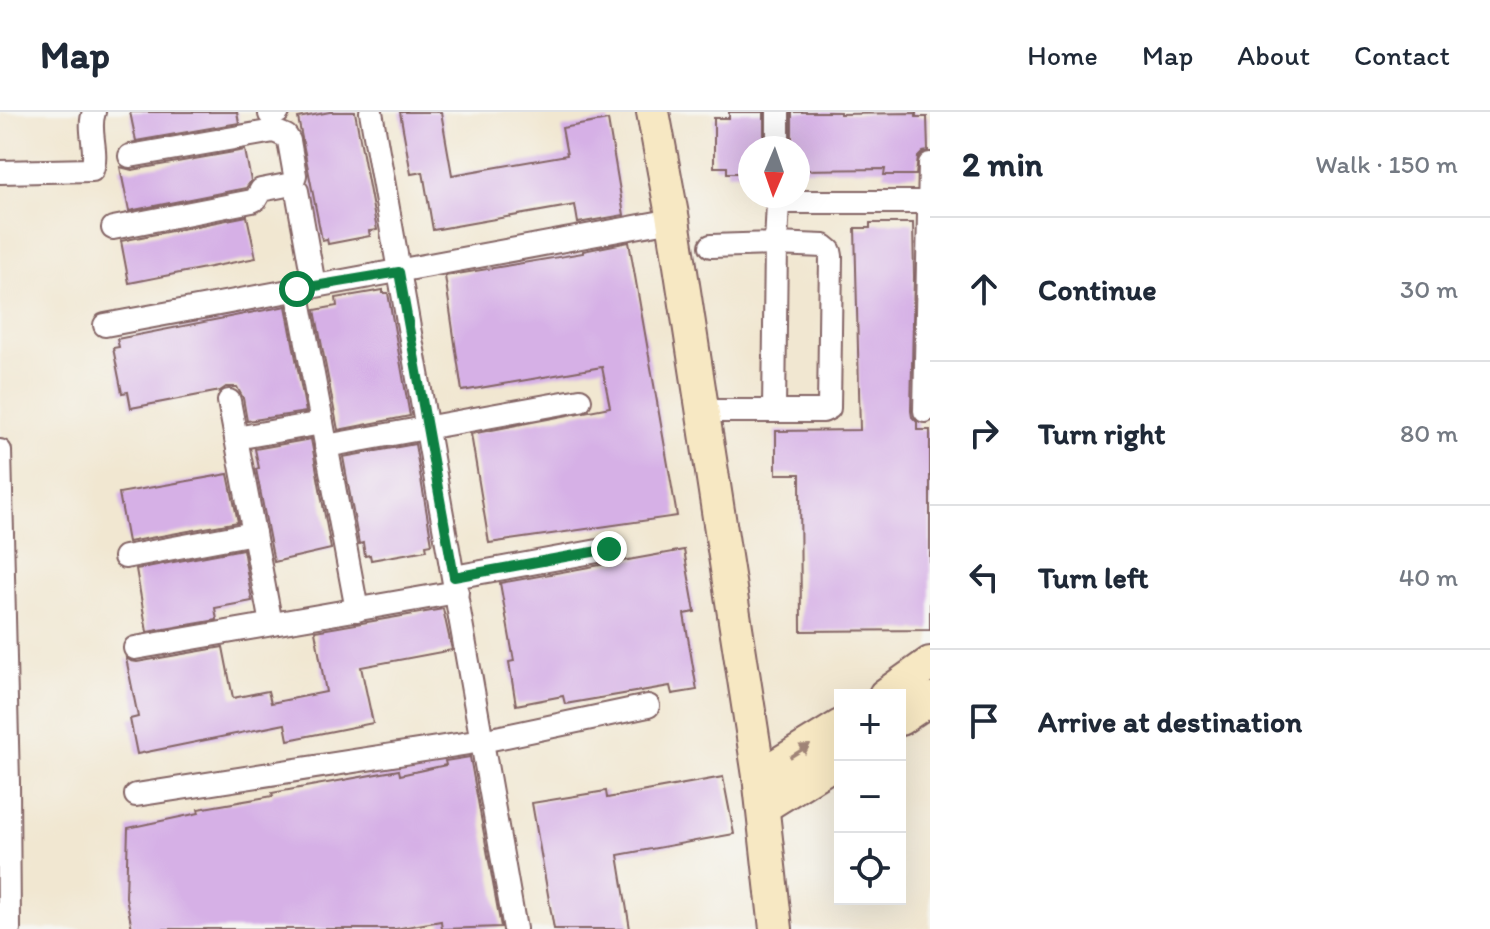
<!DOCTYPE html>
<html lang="en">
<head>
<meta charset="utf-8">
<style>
  body { margin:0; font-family:Itim,sans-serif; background:#f6f6f7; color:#1f2937 }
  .controls { position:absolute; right:24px; bottom:24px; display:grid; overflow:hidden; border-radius:0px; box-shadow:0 8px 32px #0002 }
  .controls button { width:72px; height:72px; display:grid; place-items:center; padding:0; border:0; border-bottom:2px solid #e0e1e3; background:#fff; color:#1f2937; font:40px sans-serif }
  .compass { position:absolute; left:738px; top:24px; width:72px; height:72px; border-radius:50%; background:#fff; box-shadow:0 8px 32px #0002; rotate:182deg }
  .stop { position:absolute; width:24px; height:24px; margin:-18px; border:6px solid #0b8043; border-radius:50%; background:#fff }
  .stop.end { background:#0b8043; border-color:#fff; box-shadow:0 2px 8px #0008 }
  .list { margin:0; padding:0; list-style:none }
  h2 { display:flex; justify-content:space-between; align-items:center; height:104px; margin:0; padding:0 32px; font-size:34px }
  h2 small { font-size:26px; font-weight:400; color:#747a83 }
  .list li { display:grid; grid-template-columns:52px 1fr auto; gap:24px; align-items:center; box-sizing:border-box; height:144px; padding:0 32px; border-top:2px solid #e0e1e3 }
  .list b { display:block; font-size:30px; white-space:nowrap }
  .list em { font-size:26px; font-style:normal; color:#747a83 }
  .icon { flex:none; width:44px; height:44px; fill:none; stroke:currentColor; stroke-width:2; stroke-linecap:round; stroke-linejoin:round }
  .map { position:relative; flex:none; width:930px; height:817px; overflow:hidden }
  header { display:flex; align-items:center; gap:48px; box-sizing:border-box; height:112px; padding:0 40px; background:#fff; border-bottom:2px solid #e0e1e3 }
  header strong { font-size:38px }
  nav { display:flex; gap:44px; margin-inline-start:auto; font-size:28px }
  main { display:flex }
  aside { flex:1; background:#fff }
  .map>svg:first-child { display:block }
  .building { fill:#d6b0e6 }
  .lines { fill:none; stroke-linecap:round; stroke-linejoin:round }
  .street-casing { stroke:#846565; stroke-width:26 }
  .secondary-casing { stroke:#846565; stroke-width:36 }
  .street { stroke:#fff; stroke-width:22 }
  .secondary { stroke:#f7e8c3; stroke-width:32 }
  .oneway { fill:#a08477 }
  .route { stroke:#0b8043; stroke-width:10 }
</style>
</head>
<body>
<header>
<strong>Map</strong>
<nav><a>Home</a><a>Map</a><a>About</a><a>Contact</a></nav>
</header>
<main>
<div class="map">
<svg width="930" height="817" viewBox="0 0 930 817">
  <rect width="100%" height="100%" fill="#f6f6f2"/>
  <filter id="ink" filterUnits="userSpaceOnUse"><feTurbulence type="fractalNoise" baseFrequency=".0125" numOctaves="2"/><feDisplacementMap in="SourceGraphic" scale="16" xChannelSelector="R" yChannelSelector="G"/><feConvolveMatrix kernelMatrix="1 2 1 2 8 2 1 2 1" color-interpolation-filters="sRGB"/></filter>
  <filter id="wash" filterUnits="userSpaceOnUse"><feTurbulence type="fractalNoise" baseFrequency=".006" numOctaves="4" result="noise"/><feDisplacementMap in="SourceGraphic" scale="32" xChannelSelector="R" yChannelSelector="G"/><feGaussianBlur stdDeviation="1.8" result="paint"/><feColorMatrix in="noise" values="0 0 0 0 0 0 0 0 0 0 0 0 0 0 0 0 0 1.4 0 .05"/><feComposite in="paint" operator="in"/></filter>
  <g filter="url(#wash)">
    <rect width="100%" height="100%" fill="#f1e7d1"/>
    <g id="blocks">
      <g class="building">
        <path d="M130 0H237L239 11 136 29Z"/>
        <path d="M330 0H355L377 118 369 119 370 124 328 132 327 127 322 128 298 6Z"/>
        <path d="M400 0H441L452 63 567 43 562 16 608 8 624 103 578 111 575 93 433 118 423 60 411 62Z"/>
        <path d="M729 0H764V36H750V61H727V55H714V6H729Z"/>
        <path d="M792 0H840V2L916 1V5H927L928 39 923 40 918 45 916 63H884L885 57 798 58V36H792Z"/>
        <path d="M245 38 251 69 246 76 129 99 120 55 132 58Z"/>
        <path d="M247 104 256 146 129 171 121 129Z"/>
        <path d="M870 111H913L914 165 911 299 912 305 917 310V318H930V518L801 519 800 362H776V319L860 318 855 116H870Z"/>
        <path d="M629 130 677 404 489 431 471 322 610 295 602 255 462 279 445 164 583 141V139Z"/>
        <path d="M383 178V181H388L410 304 338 318 315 198 337 194 336 186Z"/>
        <path d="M286 194 306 300 247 309 243 286 237 275H226L220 279 131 296 128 280 122 281 113 236 119 235 117 227Z"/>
        <path d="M311 327 331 437 274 450 256 357 259 356 255 337Z"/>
        <path d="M415 332 432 432 426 433 427 438 371 448 370 443 365 444 363 431 359 432 343 345Z"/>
        <path d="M228 362 238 410 128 430 119 381Z"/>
        <path d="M243 437 252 489 215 496 217 508 147 520 136 457Z"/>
        <path d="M684 438 695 500 684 502 697 578 672 582 670 574 565 592 563 584 516 593 509 550 514 549 500 471Z"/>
        <path d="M443 497 452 538 361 555 373 611 288 628 285 612 137 642 130 607 138 605 126 546 131 549 137 550 223 535 233 586 268 579 271 591 326 580 315 519Z"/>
        <path d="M470 645 501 815 442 817 441 809 395 817H132L126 785 128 716 199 701 198 697 273 684 272 681 399 658 400 663 446 653 445 649Z"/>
        <path d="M723 665 734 722 618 743 630 817H554L532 691 606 679 607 686Z"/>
      </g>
    </g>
  </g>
  <g filter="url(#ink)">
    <use href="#blocks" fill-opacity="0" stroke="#846565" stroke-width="2"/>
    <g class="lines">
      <defs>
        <g id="street">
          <path d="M371 0 515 817"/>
          <path d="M270 2 278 0"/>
          <path d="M778 36V0"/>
          <path d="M0 60 92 58C99 39 87 18 94 0"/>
          <path d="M297 79 314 173"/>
          <path d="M778 84V90H930"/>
          <path d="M113 116 252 89 256 87 261 78 292 72 295 63 289 29 286 24 274 19 130 44"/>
          <path d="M711 134 776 132 778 90"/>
          <path d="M297 177 357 498"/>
          <path d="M105 213 673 108"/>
          <path d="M229 289 271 512"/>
          <path d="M703 299H823L829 296 831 144 830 139 824 134 776 132 774 298"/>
          <path d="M925 299 930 52"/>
          <path d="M236 326 322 311"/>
          <path d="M326 334 580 288"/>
          <path d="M0 339 8 671 9 817"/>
          <path d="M125 445 254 421"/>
          <path d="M454 465 609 437"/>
          <path d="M135 536 457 480"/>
          <path d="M136 683 482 629 648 594"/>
        </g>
        <g id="secondary">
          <path d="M653 0 673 108 759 664 776 817"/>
          <path d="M885 583 930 551"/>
          <path d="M900 607 930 587"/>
          <path d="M759 664 840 614"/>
          <path d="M763 695 840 647"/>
        </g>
      </defs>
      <use href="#street" class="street-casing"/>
      <use href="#secondary" class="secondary-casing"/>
      <use href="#street" class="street"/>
      <use href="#secondary" class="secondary"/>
    </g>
    <defs><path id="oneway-solid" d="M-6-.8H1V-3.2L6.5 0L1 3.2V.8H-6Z" transform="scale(2)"/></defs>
    <use class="oneway" href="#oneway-solid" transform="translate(800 639) rotate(-32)"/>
  </g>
  <g class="lines" filter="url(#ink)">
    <path class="route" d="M297 177 399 160 454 465 609 437"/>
  </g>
</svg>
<div class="controls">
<button>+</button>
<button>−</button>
<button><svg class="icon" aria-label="locate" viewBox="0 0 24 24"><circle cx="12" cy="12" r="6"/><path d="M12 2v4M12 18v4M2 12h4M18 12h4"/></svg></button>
</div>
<svg class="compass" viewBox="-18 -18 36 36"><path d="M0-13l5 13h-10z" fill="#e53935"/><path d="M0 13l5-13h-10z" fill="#747a83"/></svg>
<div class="stop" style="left:297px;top:177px"></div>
<div class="stop end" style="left:609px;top:437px"></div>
</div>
<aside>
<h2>2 min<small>Walk · 150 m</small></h2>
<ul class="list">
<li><svg class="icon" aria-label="ahead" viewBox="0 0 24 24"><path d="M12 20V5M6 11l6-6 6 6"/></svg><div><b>Continue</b></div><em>30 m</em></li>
<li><svg class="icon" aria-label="right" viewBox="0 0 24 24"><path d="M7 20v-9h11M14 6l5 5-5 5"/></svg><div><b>Turn right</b></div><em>80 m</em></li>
<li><svg class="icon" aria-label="left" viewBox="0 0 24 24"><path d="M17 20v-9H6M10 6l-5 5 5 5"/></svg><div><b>Turn left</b></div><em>40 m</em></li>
<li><svg class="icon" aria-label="arrive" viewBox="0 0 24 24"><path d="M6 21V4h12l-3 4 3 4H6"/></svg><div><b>Arrive at destination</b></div></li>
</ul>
</aside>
</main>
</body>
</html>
